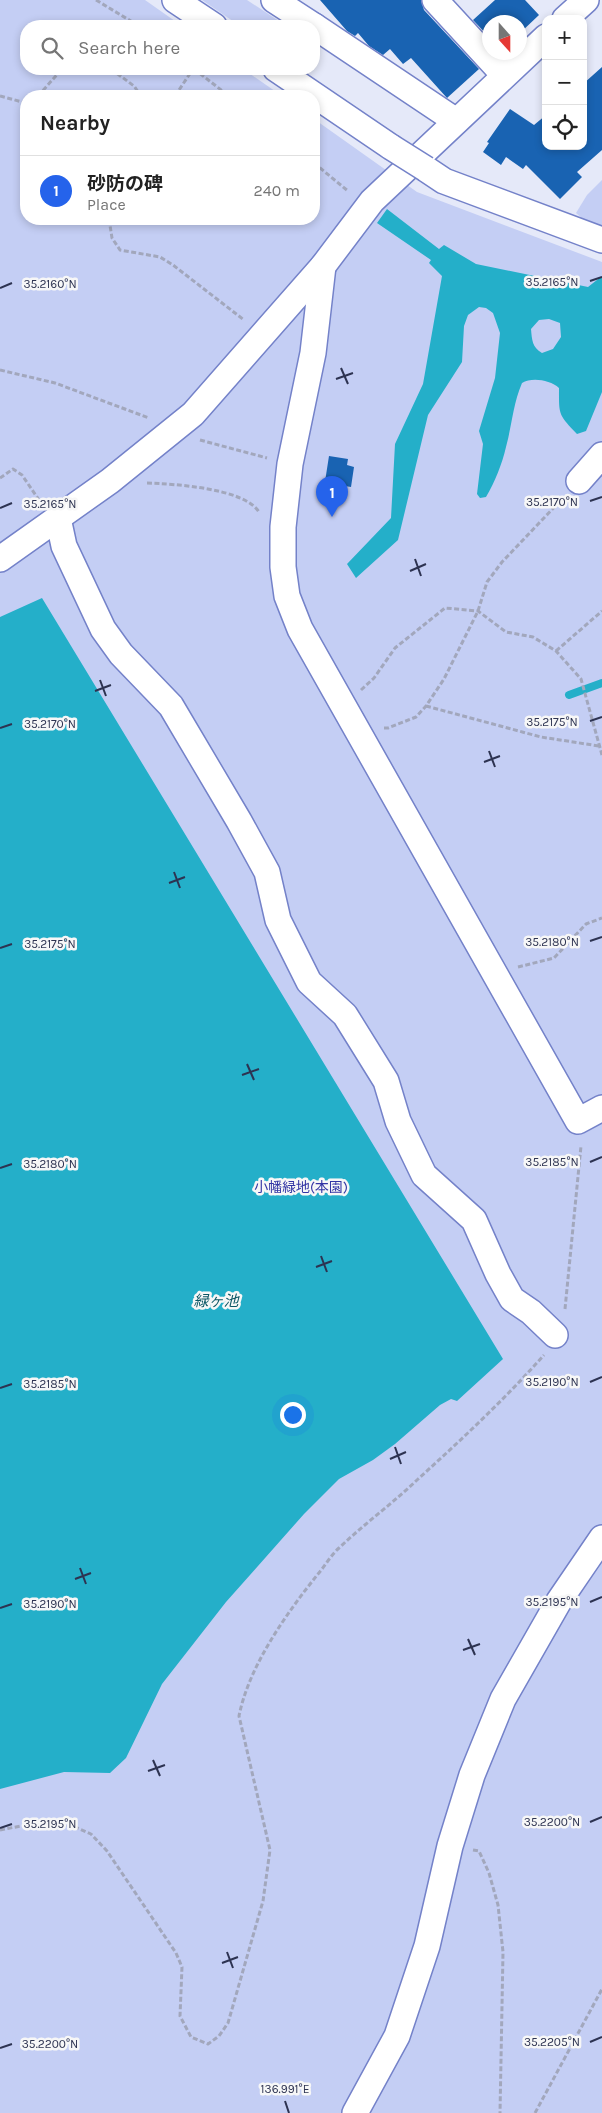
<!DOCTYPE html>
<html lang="en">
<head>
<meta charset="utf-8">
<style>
  body { margin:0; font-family:Karla,"Noto Sans JP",sans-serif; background:#f6f6f6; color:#222 }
  .controls { position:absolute; right:15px; top:15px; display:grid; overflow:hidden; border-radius:10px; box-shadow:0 2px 8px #0003 }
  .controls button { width:45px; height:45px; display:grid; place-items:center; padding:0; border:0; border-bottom:1px solid #e0e0e0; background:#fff; color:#222; font:25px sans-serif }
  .compass { position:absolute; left:482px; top:15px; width:45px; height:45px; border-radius:50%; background:#fff; box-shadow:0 2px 8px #0003; rotate:159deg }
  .you { position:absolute; left:292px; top:1414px; width:18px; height:18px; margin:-12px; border:4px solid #fff; border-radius:50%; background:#1a73e8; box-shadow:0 0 0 8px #1a73e833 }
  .badge { display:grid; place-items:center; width:32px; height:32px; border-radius:50%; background:#2563eb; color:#fff; font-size:16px; font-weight:700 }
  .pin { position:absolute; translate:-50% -41px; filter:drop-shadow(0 1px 2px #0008) }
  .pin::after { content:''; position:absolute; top:26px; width:18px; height:15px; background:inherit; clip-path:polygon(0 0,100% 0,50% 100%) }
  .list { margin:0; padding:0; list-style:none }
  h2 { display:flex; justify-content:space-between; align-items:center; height:65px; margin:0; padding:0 20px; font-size:21px }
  h2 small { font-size:16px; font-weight:400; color:#767676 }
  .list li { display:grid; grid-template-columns:32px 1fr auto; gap:15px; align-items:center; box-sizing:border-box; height:70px; padding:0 20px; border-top:1px solid #e0e0e0 }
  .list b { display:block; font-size:19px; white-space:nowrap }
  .list p { margin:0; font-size:16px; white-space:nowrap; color:#767676 }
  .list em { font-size:16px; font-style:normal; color:#767676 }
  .icon { flex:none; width:28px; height:28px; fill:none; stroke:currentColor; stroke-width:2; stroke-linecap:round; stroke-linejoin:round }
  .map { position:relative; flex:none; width:602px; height:2113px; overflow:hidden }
  .search { position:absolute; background:#fff; box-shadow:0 2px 8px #0003; left:20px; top:20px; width:300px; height:55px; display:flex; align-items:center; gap:12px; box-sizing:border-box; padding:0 18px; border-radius:20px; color:#767676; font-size:19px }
  .panel { position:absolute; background:#fff; box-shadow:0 2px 8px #0003; left:20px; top:90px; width:300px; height:135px; border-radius:20px }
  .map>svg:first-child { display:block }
  .green { fill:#c4cef4 }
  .water { fill:#24afc9; fill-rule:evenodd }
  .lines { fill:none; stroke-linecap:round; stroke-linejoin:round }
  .stream { stroke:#24afc9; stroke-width:8 }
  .building { fill:#1963b2 }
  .minor-casing { stroke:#7482c9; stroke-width:28 }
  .path { stroke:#a2a7bc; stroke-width:3; stroke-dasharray:5 2.5; stroke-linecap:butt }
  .minor { stroke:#fff; stroke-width:25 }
  .minor-bridge-casing { stroke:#7482c9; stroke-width:28; stroke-linecap:butt }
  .minor-bridge { stroke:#fff; stroke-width:25 }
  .ticks { fill:none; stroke:#2d3351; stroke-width:2 }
  .labels { text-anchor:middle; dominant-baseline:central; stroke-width:5; stroke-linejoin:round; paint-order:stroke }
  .park-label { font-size:14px; fill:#3235a4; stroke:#f7f7f7 }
  .water-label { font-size:15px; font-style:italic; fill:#0b5664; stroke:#f7f7f7 }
  .ticks-label { font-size:12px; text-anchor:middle; fill:#2d3351; stroke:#f7f7f7; stroke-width:5; stroke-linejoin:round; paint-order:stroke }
</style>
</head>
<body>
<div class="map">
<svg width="602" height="2113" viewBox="0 0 602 2113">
  <rect width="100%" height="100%" fill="#e5e9f9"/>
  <g class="green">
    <path d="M0 0H145L182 26H26V69H243L282 96H26V219H314V119L417 192 602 262V2113H0Z"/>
    <path d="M202 0H247L282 23V26H240Z"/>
    <path d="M602 180V226L584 220 576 213 587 195Z"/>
  </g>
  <g class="water">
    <path d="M387 209 439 249 444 245 476 264 588 287 602 276V392L586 431 577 434C558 414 559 415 559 388 550 380 532 377 522 383 513 404 512 425 506 447 502 464 495 482 486 497L480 498 477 494 483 444 479 431 495 378 500 333 493 313 486 308 479 307 468 315 464 326 462 362 428 415 398 540 356 578 347 564 391 518 395 444 423 384 442 276 429 263 431 260 377 223ZM549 319 560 323 561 337 553 349 542 353C532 347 532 340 531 329L539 320Z"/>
    <path d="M42 598 503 1359 457 1401 451 1399 440 1405 395 1444 373 1460 339 1479 304 1514 226 1602 162 1684 126 1758 110 1773 64 1772 0 1789V617Z"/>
  </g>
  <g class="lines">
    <path class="stream" d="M569 695 602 683"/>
  </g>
  <g class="building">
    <path d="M320 0H421L424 10 479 69 447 98 411 58 403 64 390 49 383 55 369 46 358 33 355 36 347 31Z"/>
    <path d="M495 0H525L539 15 520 33V22H490V38L473 20Z"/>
    <path d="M602 67V150L577 172 582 177 560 199 526 165 523 169 506 157 501 165 483 152 489 143 487 142 510 109 534 125 546 115V146H583V84Z"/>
    <path d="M329 456 348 459 347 465 354 467 351 487 345 486 344 491 324 488Z"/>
  </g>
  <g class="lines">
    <defs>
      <g id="minor">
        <path d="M175 0 214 26"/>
        <path d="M274 0 314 26"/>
        <path d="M435 0 504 75"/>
        <path d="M565 19 586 0"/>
        <path d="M314 26 456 121"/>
        <path d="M276 69 391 147"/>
        <path d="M426 169 444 181 602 240"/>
        <path d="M323 266 313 353 290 464 283 527V567L287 596 300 629 578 1121 602 1108"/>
        <path d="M579 481 602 455"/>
        <path d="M58 518 64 546 103 629 121 654 171 706 239 821 267 872 278 920 309 982 345 1015 386 1081 398 1121 424 1175 474 1220 498 1274 512 1299 531 1312 555 1335"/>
        <path d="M0 559 110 481 193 414 323 266 372 201 546 37"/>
        <path d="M355 2113 397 2036 427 1946 450 1846 472 1775 503 1699 559 1601 602 1538"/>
      </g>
    </defs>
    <use href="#minor" class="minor-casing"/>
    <g class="path">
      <path d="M96 0 139 26"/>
      <path d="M111 69 134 86 141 96"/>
      <path d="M194 69 229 96"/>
      <path d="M0 96 26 103"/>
      <path d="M38 96 62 69"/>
      <path d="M175 96 193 69"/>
      <path d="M314 163 348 191"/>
      <path d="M109 219 112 238 120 250 160 257 173 265 244 320"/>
      <path d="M0 370 55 383 149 418"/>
      <path d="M200 440 267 458"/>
      <path d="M0 478 13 469 22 475 39 500"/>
      <path d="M147 483C174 484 244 488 259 512"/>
      <path d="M556 651 602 611"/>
      <path d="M361 690 374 678 395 648 445 608 478 611 506 632 533 637 556 651 581 679 602 755"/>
      <path d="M426 706 541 737 599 746"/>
      <path d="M384 728H388L416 717 426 706 444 679 478 611 487 582 502 562 563 498"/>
      <path d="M518 967 554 958 586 924 602 918"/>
      <path d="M565 1309 581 1146"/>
      <path d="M0 1830 26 1825 55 1823 73 1826 91 1834 107 1851 176 1953 182 1967 180 2016 191 2037 208 2044 219 2036 228 2023 263 1901 270 1850 239 1716C249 1666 286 1614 318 1574 325 1566 331 1555 339 1548 364 1524 392 1504 417 1480 461 1440 504 1400 544 1355"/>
      <path d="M473 1850 479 1851 489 1873 498 1905 503 1952 500 2113"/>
      <path d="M535 2113 602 1989"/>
    </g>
    <use href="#minor" class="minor"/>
    <defs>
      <path id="minor-bridge" d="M391 147 426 169"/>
    </defs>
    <use href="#minor-bridge" class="minor-bridge-casing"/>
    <use href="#minor-bridge" class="minor-bridge"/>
  </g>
  <path class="ticks" d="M590 281 602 277M0 288 12 283M341 368 348 384M336 379 353 373M590 501 602 497M0 508 12 503M415 559 421 576M410 571 426 564M100 680 106 696M95 691 111 685M590 721 602 717M0 728 12 724M489 751 495 767M484 762 500 756M174 872 180 888M169 883 185 877M590 941 602 937M0 948 12 944M247 1064 254 1080M242 1075 259 1069M590 1162 602 1157M0 1168 12 1164M321 1256 327 1272M316 1267 332 1261M590 1382 602 1377M0 1388 12 1384M395 1447 401 1464M390 1459 406 1452M80 1568 86 1584M75 1579 91 1573M590 1602 602 1597M0 1608 12 1604M468 1639 475 1655M463 1650 480 1644M153 1760 160 1776M148 1771 165 1765M590 1822 602 1817M0 1828 12 1824M227 1952 233 1968M222 1963 238 1957M590 2042 602 2037M0 2048 12 2044M285 2101 289 2113"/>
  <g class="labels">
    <g class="park-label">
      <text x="301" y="1187">小幡緑地(本園)</text>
    </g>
    <g class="water-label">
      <text x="216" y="1301">緑ヶ池</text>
    </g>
  </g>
  <g class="ticks-label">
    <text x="552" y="286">35.2165°N</text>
    <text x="50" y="288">35.2160°N</text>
    <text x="552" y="506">35.2170°N</text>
    <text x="50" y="508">35.2165°N</text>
    <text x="552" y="726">35.2175°N</text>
    <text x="50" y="728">35.2170°N</text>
    <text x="552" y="946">35.2180°N</text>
    <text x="50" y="948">35.2175°N</text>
    <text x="552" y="1166">35.2185°N</text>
    <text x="50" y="1168">35.2180°N</text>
    <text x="552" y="1386">35.2190°N</text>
    <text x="50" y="1388">35.2185°N</text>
    <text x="552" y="1606">35.2195°N</text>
    <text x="50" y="1608">35.2190°N</text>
    <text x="552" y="1826">35.2200°N</text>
    <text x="50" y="1828">35.2195°N</text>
    <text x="552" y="2046">35.2205°N</text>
    <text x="50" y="2048">35.2200°N</text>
    <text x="285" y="2093">136.991°E</text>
  </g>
</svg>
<div class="controls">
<button>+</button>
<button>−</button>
<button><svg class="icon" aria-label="locate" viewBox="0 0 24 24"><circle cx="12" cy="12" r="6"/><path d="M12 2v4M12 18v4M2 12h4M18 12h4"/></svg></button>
</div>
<svg class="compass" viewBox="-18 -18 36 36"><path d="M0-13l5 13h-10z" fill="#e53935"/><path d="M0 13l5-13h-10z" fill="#767676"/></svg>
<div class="you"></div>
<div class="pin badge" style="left:332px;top:517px">1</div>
<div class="search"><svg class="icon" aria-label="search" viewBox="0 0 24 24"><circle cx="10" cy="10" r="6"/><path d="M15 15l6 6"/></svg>Search here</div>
<section class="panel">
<h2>Nearby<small></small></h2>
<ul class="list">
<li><span class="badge">1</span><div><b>砂防の碑</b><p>Place</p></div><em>240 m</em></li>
</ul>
</section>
</div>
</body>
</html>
